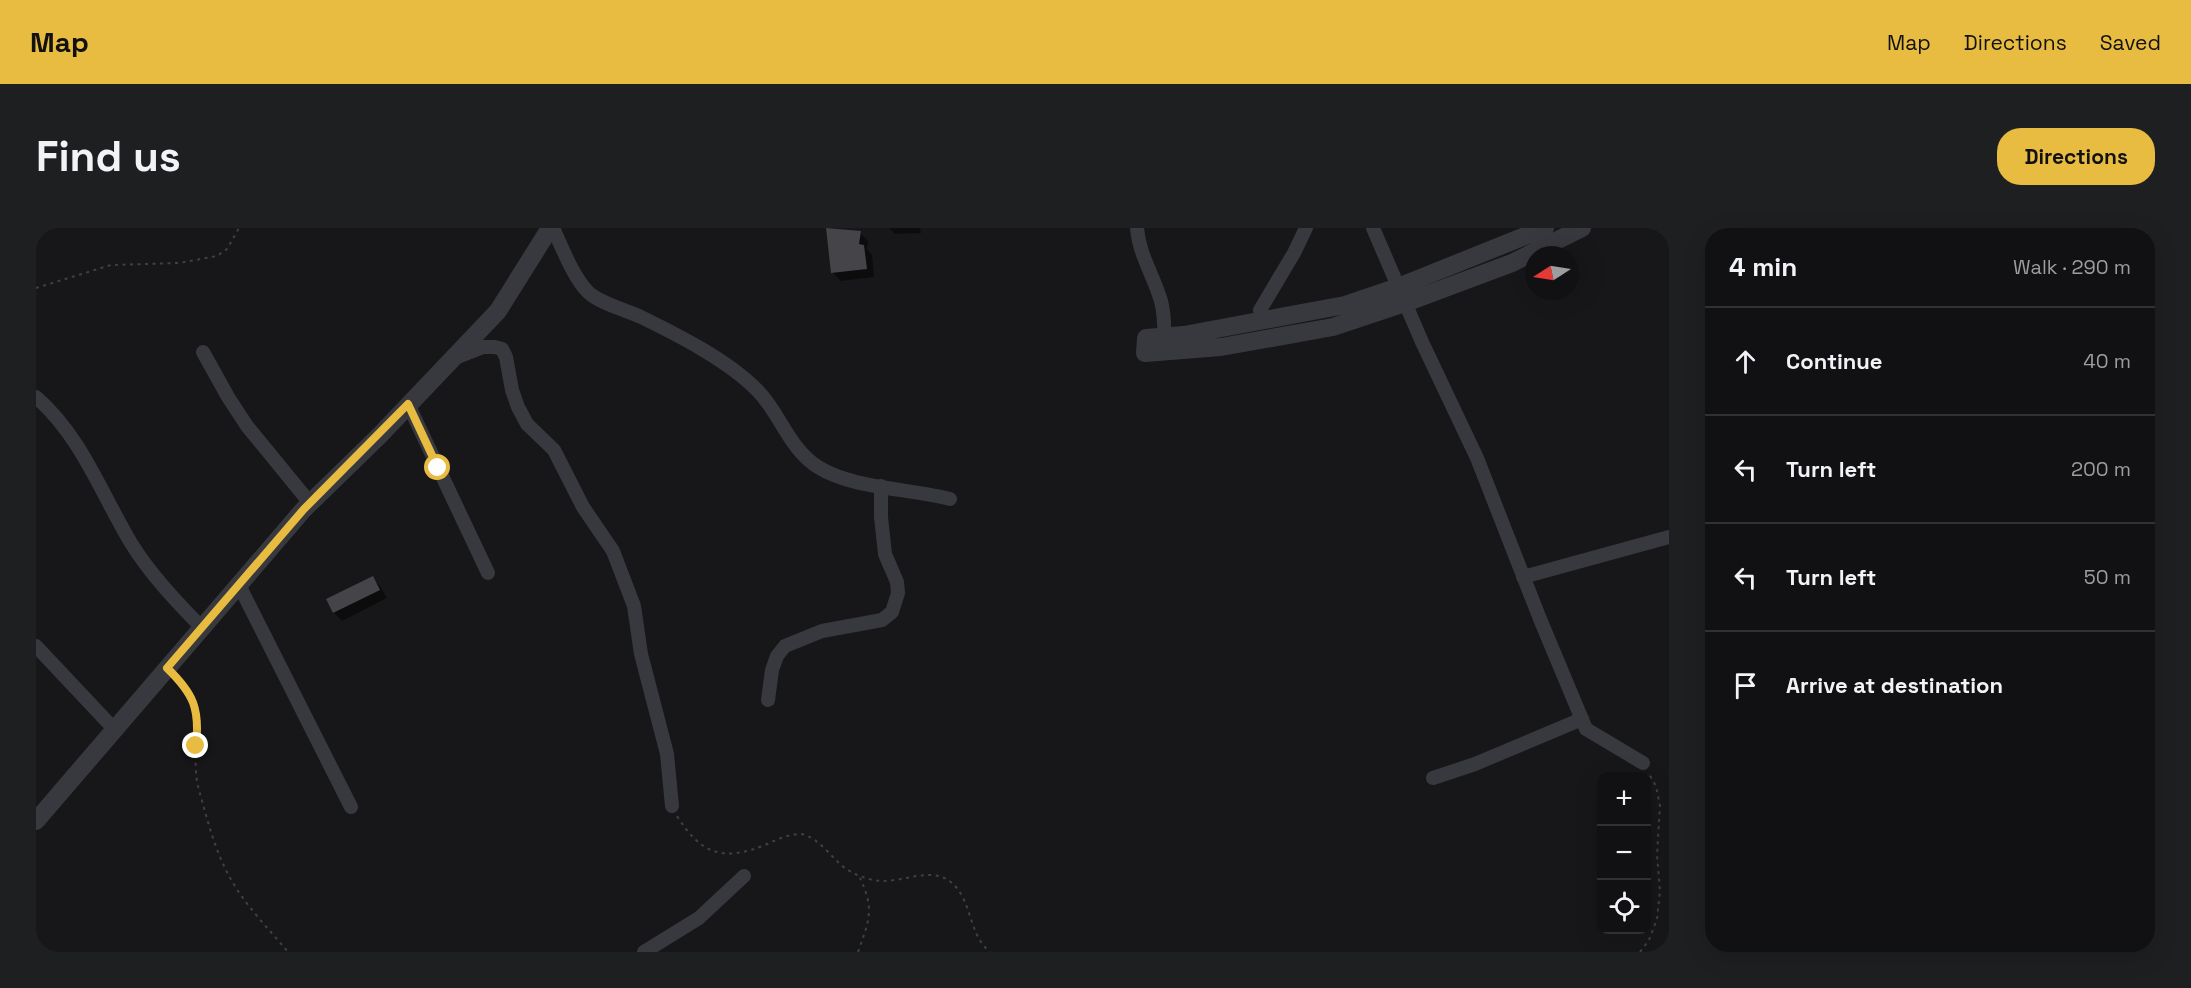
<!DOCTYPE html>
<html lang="en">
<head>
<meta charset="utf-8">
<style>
  body { margin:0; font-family:"Space Grotesk",sans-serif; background:#1e1f21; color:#f1f3f6 }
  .controls { position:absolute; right:18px; bottom:18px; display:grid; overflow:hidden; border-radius:12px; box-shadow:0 6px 24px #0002 }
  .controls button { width:54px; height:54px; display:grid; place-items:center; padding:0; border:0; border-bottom:2px solid #303133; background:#111113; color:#f1f3f6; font:30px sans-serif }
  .compass { position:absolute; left:1489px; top:18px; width:54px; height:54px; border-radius:50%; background:#111113; box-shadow:0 6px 24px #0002; rotate:258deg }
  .stop { position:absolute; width:18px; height:18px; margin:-14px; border:4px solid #e7bc40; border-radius:50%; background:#fff }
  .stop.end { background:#e7bc40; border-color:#fff; box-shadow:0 2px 6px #0008 }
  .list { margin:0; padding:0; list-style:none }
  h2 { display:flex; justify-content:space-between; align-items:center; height:78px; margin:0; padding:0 24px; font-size:26px }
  h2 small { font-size:20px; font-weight:400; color:#9c9da0 }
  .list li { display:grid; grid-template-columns:39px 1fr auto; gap:18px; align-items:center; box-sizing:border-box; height:108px; padding:0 24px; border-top:2px solid #303133 }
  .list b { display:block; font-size:22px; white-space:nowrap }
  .list em { font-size:20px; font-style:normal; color:#9c9da0 }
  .icon { flex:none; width:33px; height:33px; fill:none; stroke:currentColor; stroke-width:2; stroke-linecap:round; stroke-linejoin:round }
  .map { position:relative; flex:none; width:1633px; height:724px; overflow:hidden; border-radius:24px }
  header { display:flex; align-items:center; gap:36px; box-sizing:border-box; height:84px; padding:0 30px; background:#e7bc40; color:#111 }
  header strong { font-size:28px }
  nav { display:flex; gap:33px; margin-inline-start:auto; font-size:21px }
  .intro { display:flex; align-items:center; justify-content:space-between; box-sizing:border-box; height:144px; padding:0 36px }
  h1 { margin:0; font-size:42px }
  .button { padding:15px 27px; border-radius:24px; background:#e7bc40; color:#111; font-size:21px; font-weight:700 }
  main { display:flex; gap:36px; padding:0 36px }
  aside { flex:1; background:#111113; border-radius:24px; box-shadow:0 6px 24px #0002 }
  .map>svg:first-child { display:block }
  .shadow { fill:#0007 }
  .building { fill:#444449 }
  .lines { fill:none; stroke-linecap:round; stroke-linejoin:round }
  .path { stroke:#3e4045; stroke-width:2; stroke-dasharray:3 4.5; stroke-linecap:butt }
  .minor { stroke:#38393e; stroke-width:14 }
  .tertiary { stroke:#38393e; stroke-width:18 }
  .route { stroke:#e7bc40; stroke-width:8 }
</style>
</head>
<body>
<header>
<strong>Map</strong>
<nav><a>Map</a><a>Directions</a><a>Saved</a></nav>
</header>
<div class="intro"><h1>Find us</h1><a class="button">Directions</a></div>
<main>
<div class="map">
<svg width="1633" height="724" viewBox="0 0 1633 724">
  <rect width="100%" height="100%" fill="#171719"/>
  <g class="shadow">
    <path d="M853 0H884L885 5 859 6Z"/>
    <path d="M801 1 824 5 832 13 831 21 836 27 838 49 805 53 797 45 792 2Z"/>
    <path d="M336 350 344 358 351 370 306 393 298 385 292 372Z"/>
  </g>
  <g class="building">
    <path d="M790 0 825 3 823 16 828 17 831 41 795 45Z"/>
    <path d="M337 348 344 362 297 385 290 371Z"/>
  </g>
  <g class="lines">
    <g class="path">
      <path d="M0 60 75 37 143 35 181 28 191 21 203 0"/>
      <path d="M141 450C174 481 152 524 163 562 171 591 179 622 193 648 208 676 232 700 252 724"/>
      <path d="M641 588C665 626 686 634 729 617 740 612 752 606 765 606 781 609 792 625 804 636 814 645 825 649 837 652 866 658 897 633 920 659 936 678 934 708 954 724"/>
      <path d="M822 724C833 692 839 682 824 650"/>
      <path d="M1604 724 1613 712 1621 691 1624 663 1621 627 1624 578 1620 558 1613 546"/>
    </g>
    <g class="minor">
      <path d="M517 0C526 19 537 49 552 64 563 75 590 82 605 89 642 107 691 132 720 161 744 184 752 220 782 239 817 261 873 260 914 271"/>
      <path d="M1101 0C1103 27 1118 48 1125 73 1129 87 1128 103 1129 117"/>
      <path d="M1337 0 1386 114 1441 230 1504 391 1550 501 1607 535"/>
      <path d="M1224 82 1258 25 1270 0"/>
      <path d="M167 124 192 169 211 198 274 275"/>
      <path d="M419 130 447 119H459L466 121 470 129 476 162 482 179 491 196 518 222 547 279 577 323 598 378 605 426 631 526 636 578"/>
      <path d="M0 169C45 208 65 265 95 315 114 346 140 373 166 400"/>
      <path d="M372 176 452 345"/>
      <path d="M1487 349 1633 309"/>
      <path d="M203 357 315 579"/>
      <path d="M0 418 79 502"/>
      <path d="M732 472 736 442 741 428 749 418 786 403 846 392 856 384 862 365 861 354 849 326 845 289V258"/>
      <path d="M1397 550 1439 536 1546 491"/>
      <path d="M608 724 663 690 708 648"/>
    </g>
    <g class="tertiary">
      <path d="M1509 0 1362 59 1309 77 1148 107 1110 110 1109 125 1185 119 1297 99 1369 75 1476 35 1546 0"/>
      <path d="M0 593 268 281 344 207 462 83 514 0"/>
    </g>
  </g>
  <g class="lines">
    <path class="route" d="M160 518C164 481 158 466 131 440L268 281 372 176 402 240"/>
  </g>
</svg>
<div class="controls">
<button>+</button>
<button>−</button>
<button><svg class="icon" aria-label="locate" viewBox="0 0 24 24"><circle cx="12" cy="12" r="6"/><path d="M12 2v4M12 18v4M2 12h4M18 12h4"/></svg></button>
</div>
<svg class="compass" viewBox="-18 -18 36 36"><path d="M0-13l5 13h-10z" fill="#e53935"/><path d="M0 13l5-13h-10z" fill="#9c9da0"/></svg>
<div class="stop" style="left:402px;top:240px"></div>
<div class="stop end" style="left:160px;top:518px"></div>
</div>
<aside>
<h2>4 min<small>Walk · 290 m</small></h2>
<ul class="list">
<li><svg class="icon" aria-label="ahead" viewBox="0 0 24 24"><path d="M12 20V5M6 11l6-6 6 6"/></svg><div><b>Continue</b></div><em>40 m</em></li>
<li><svg class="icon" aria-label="left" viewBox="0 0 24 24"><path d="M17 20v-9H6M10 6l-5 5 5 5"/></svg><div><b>Turn left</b></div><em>200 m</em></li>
<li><svg class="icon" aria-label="left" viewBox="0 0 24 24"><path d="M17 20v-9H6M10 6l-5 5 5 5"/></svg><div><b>Turn left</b></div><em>50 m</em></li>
<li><svg class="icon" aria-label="arrive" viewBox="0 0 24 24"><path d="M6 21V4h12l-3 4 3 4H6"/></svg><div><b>Arrive at destination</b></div></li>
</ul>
</aside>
</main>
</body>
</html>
